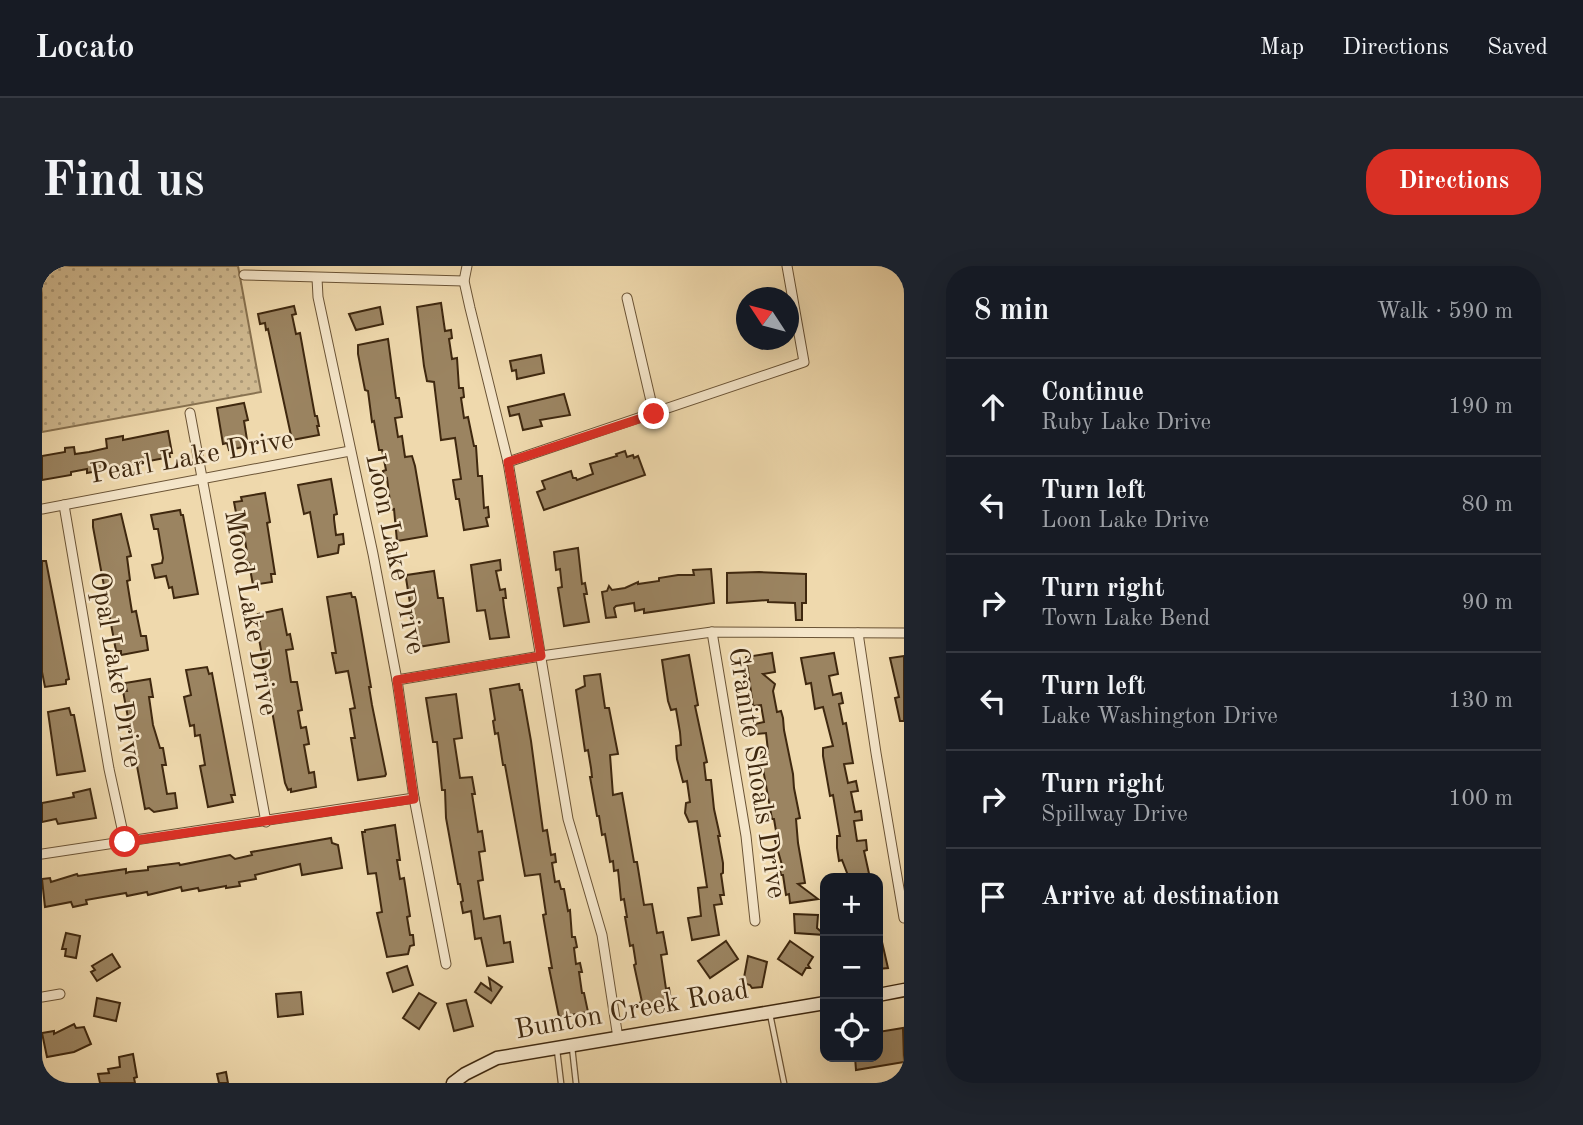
<!DOCTYPE html>
<html lang="en">
<head>
<meta charset="utf-8">
<style>
  body { margin:0; font-family:"Old Standard TT",serif; background:#20242c; color:#f1f3f6 }
  .controls { position:absolute; right:21px; bottom:21px; display:grid; overflow:hidden; border-radius:14px; box-shadow:0 7px 28px #0002 }
  .controls button { width:63px; height:63px; display:grid; place-items:center; padding:0; border:0; border-bottom:2px solid #363941; background:#171b24; color:#f1f3f6; font:35px sans-serif }
  .compass { position:absolute; left:694px; top:21px; width:63px; height:63px; border-radius:50%; background:#171b24; box-shadow:0 7px 28px #0002; rotate:306deg }
  .stop { position:absolute; width:21px; height:21px; margin:-16px; border:5px solid #d93025; border-radius:50%; background:#fff }
  .stop.end { background:#d93025; border-color:#fff; box-shadow:0 2px 7px #0008 }
  .list { margin:0; padding:0; list-style:none }
  h2 { display:flex; justify-content:space-between; align-items:center; height:91px; margin:0; padding:0 28px; font-size:30px }
  h2 small { font-size:23px; font-weight:400; color:#9ea1a6 }
  .list li { display:grid; grid-template-columns:46px 1fr auto; gap:21px; align-items:center; box-sizing:border-box; height:98px; padding:0 28px; border-top:2px solid #363941 }
  .list b { display:block; font-size:26px; white-space:nowrap }
  .list p { margin:0; font-size:23px; white-space:nowrap; color:#9ea1a6 }
  .list em { font-size:23px; font-style:normal; color:#9ea1a6 }
  .icon { flex:none; width:38px; height:38px; fill:none; stroke:currentColor; stroke-width:2; stroke-linecap:round; stroke-linejoin:round }
  .map { position:relative; flex:none; width:862px; height:817px; overflow:hidden; border-radius:28px }
  header { display:flex; align-items:center; gap:42px; box-sizing:border-box; height:98px; padding:0 35px; background:#171b24; border-bottom:2px solid #363941 }
  header strong { font-size:33px }
  nav { display:flex; gap:38px; margin-inline-start:auto; font-size:24px }
  .intro { display:flex; align-items:center; justify-content:space-between; box-sizing:border-box; height:168px; padding:0 42px }
  h1 { margin:0; font-size:49px }
  .button { padding:18px 32px; border-radius:28px; background:#d93025; color:#fff; font-size:24px; font-weight:700 }
  main { display:flex; gap:42px; padding:0 42px }
  aside { flex:1; background:#171b24; border-radius:28px; box-shadow:0 7px 28px #0002 }
  .map>svg:first-child { display:block }
  .grass { fill:url(#grass-dots); stroke:#887250; stroke-width:2 }
  .building { fill:#9b8461; stroke:#3f280f; stroke-width:2 }
  .lines { fill:none; stroke-linecap:round; stroke-linejoin:round }
  .lane-casing { stroke:#6b5436; stroke-width:7 }
  .street-casing { stroke:#6b5436; stroke-width:11 }
  .secondary-casing { stroke:#3f280f; stroke-width:15 }
  .lane { stroke:#f5e6ca; stroke-width:4.5 }
  .street { stroke:#f5e6ca; stroke-width:9 }
  .secondary { stroke:#f5e6ca; stroke-width:12 }
  .route { stroke:#d93025; stroke-width:9 }
  .labels { text-anchor:middle; dominant-baseline:central; stroke-width:5; stroke-linejoin:round; paint-order:stroke }
  .street-label { font-size:28px; fill:#3f280f; stroke:#f5e6ca }
</style>
</head>
<body>
<header>
<strong>Locato</strong>
<nav><a>Map</a><a>Directions</a><a>Saved</a></nav>
</header>
<div class="intro"><h1>Find us</h1><a class="button">Directions</a></div>
<main>
<div class="map">
<svg width="862" height="817" viewBox="0 0 862 817">
  <defs>
    <pattern id="grass-dots" width="8" height="8" patternUnits="userSpaceOnUse" patternTransform="scale(1.75)"><rect width="8" height="8" fill="#d1bb92"/><path d="M2 2h.1M6 6h.1" fill="none" stroke="#ab9876" stroke-width="1.8" stroke-linecap="round"/></pattern>
  </defs>
  <rect width="100%" height="100%" fill="#efd9ad"/>
  <filter id="stains"><feTurbulence type="fractalNoise" baseFrequency=".00286" numOctaves="4"/><feColorMatrix values="0 0 0 0 .2 0 0 0 0 .09 0 0 0 0 .02 0 0 0 .5 -.17"/></filter>
  <radialGradient id="worn" r=".72"><stop offset=".6" stop-color="#630" stop-opacity="0"/><stop offset="1" stop-color="#630" stop-opacity=".3"/></radialGradient>
  <path class="grass" d="M0 0H196L219 126 0 166Z"/>
  <g class="building">
    <path d="M399 37 403 65 409 64 410 72 407 73 410 93 415 92 417 122H421L422 131 419 132 422 152 426 151 432 180H434L436 210H440L442 242 446 241 447 251 444 252 446 260 422 264 417 233H414L411 214 419 213 413 172 399 174 392 116 385 115 382 100 375 41Z"/>
    <path d="M252 40 254 48 250 49 254 68 258 67 273 150H275L277 160H275L277 169 250 174 226 63 224 64 223 57 218 58 216 48Z"/>
    <path d="M338 41 341 58 314 64 307 48Z"/>
    <path d="M346 73 354 132H357L360 151 353 152 356 171 360 170 363 191 370 190 373 200 385 270 355 275 352 243 349 244 345 212 342 213 341 205 344 204 340 184H337L332 155 330 156 326 125 323 124 316 88V79Z"/>
    <path d="M499 89 502 107 475 113 474 104 470 105 468 95Z"/>
    <path d="M522 128 528 149 498 154 500 160 481 164 477 148 468 150 466 141Z"/>
    <path d="M202 137 206 154 202 155 206 180 187 184 185 177 181 178 175 142Z"/>
    <path d="M126 165 130 187H127L128 191 45 207V203L29 206V209L0 214V190L23 186V182L32 181 33 188 47 186 65 182 64 173 81 170V174Z"/>
    <path d="M583 185 585 191 591 189 592 192 596 190 603 209 502 244 495 226 503 223 500 215 529 205 531 212H534L535 214 551 208 548 198 575 190 574 188Z"/>
    <path d="M289 213 295 248 292 249V253L294 269 301 268 302 278 297 279 296 287 276 291 268 246 262 248 256 219Z"/>
    <path d="M223 227 228 256 225 257 233 308H229L230 316 211 319 207 297H203L202 287H205L202 267 198 268 192 236 200 235 199 231Z"/>
    <path d="M138 244 139 249H141L156 328 132 332 130 321 127 322 124 310 113 312 110 299 120 297 121 292 116 263H112L109 249Z"/>
    <path d="M79 248 89 290 85 291 88 314 85 315 90 346 94 345 99 370H104L106 384 79 389V385H74L51 261V254Z"/>
    <path d="M536 282 540 318 543 317 545 328H542L547 356 522 360 516 322 520 321 518 303 514 304 512 286Z"/>
    <path d="M458 294 459 304 454 305 458 324 463 323 464 332H461L462 341 467 371 448 373 443 344 435 345 429 299Z"/>
    <path d="M0 295H4L27 413 24 414V418L3 421 0 406Z"/>
    <path d="M669 303 672 337 602 347V343L593 345 592 337 574 340 572 342 574 351 564 352 560 326 565 325 567 320 570 324 583 322 596 316V318L617 315V312L636 309H652L651 304Z"/>
    <path d="M392 305 396 332H401L407 376 376 381 374 373H377L374 356H371L364 312 365 309Z"/>
    <path d="M717 306 764 308V337H760V354H754L753 337 726 336V334L685 337V307Z"/>
    <path d="M309 327 310 331H313L314 334 329 421H327L330 439 344 508 343 510 316 514 309 472H313L308 443 313 442 306 405 294 407 290 387H294L285 331Z"/>
    <path d="M240 343 245 369 248 368 251 383 244 384 249 416H255L260 444 256 445 259 462 264 461 267 478 262 479 267 507 272 506 274 521 249 526V523L246 524 243 517 214 356 218 355 216 348Z"/>
    <path d="M730 387 733 406 721 408 733 418 731 425 735 446 739 445 741 452 742 464 751 508 752 522 758 552 754 553 756 577 763 617 756 618 776 633 748 637 747 628 744 629 741 609H739L737 600 740 599 732 571H735L732 553H730L718 486 726 485 724 467 715 468 713 458 722 456 719 439 711 440 704 391Z"/>
    <path d="M792 387 796 408 787 410 791 429 799 427 801 437 797 438 801 458 804 457 811 497 802 498 806 517 814 515 816 525 809 526 813 546 819 545 820 554 812 555 815 575 824 574 825 584 822 585 828 612H807L800 594 797 595 795 582V570H798L791 529 788 530 781 490V482L791 480 781 441 773 443 769 417 764 418 759 392Z"/>
    <path d="M647 389 656 439 653 440 665 496 662 497 664 514H669L672 543 678 570H676L681 597V607L679 608 682 629H678L680 638 672 639 677 669 650 674 646 652 659 650 656 622 665 621 655 555 647 556 643 547 644 537 648 536 645 515 641 516 635 493 634 480 639 479 638 466 634 443 629 444 626 435 620 394Z"/>
    <path d="M862 390V455H858L853 432 857 431 848 392Z"/>
    <path d="M165 401 167 408 170 407 193 529H189L191 536 166 541 158 500 163 499 158 469 153 470 152 459 148 460 142 431 149 429 144 404Z"/>
    <path d="M558 408 563 442H567L576 488 568 489 571 529 580 527 592 596H595L602 639 610 638 615 667 621 666 625 688 619 689 624 723 627 722 630 740 599 745 597 737 600 736 592 699 594 698 591 679 588 680 583 651H585L582 633 579 634 576 604 572 605 571 595 568 596 563 568 560 569 557 550H555L548 511H550L549 502 546 484 543 485 534 424 543 420 542 410Z"/>
    <path d="M108 413 111 431H107L111 459 118 482H121L124 499H120L125 528 133 527 135 542 112 546 107 542 103 543 81 425H85L83 417Z"/>
    <path d="M477 418 478 424H480L489 475 501 565 505 564 509 589 513 588 514 596 510 597 513 616 517 615 519 623H522L526 645 528 644 530 671H533L535 681 532 682 534 698 538 697 540 706H537L540 727H542L546 746 517 751 507 702H510L501 649 504 648 498 608 483 610 463 499H461L456 467 453 468 451 455 453 454 448 423Z"/>
    <path d="M414 428 420 472 412 473 418 512 430 511 433 528H430L436 566 440 565 443 585 437 586 441 614 436 615 442 653 458 650 462 677 468 676 471 696 445 700 439 672 433 673 429 645 421 647 419 636 421 635 418 618H416L404 552 403 524H400L395 476H391L384 432Z"/>
    <path d="M27 442 29 449H32L43 505 15 509 6 446Z"/>
    <path d="M48 523 54 552 16 558 14 553 0 556V537L32 531 31 527Z"/>
    <path d="M353 559 358 594H355L358 613 362 612 368 650 365 651 368 669H371L372 679 368 680 366 688 345 691 335 647 340 646 334 607 326 608 320 566H323V564Z"/>
    <path d="M289 572 290 577 296 579 300 602 260 609 258 598 213 609 214 613 197 616 198 620 184 622V620L157 625 156 622 140 625 139 621 106 629 105 626 85 630 84 627 44 634 45 638 31 641 29 636 3 641 0 613 8 612 9 616 35 608 36 610 84 603V607L87 606 106 604V601L137 597 138 599 188 589 193 593 210 589 209 586Z"/>
    <path d="M752 648 776 649 775 662 783 669 753 667Z"/>
    <path d="M24 667 38 670 34 692 23 690 24 683H20Z"/>
    <path d="M684 675 696 693 668 712 656 695Z"/>
    <path d="M748 675 771 691 766 699 768 702H764L760 709 736 693Z"/>
    <path d="M840 676 846 702 836 703V677Z"/>
    <path d="M70 688 78 701 55 715 49 706 53 704 50 700Z"/>
    <path d="M706 690 725 696 720 721 710 722 708 719 701 717Z"/>
    <path d="M365 700 371 719 351 726 345 707Z"/>
    <path d="M447 712 460 721 449 737 433 726 439 717 449 724Z"/>
    <path d="M259 726 261 748 236 751 234 728Z"/>
    <path d="M377 727 394 737 377 763 361 752Z"/>
    <path d="M55 732 78 737 74 755 52 750Z"/>
    <path d="M424 734 431 760 412 765 405 738Z"/>
    <path d="M32 758 34 762 42 761 49 778 32 786 5 791 0 767 12 765V768Z"/>
    <path d="M861 762 862 796 814 804 813 791H836V766Z"/>
    <path d="M91 788 95 811 92 812 93 817H58L56 808 67 807 66 803 78 801 77 791Z"/>
    <path d="M184 806 186 817H177L175 808Z"/>
  </g>
  <g class="lines">
    <defs>
      <g id="lane">
        <path d="M728 748 742 817"/>
        <path d="M530 781 534 817"/>
        <path d="M515 784 519 817"/>
      </g>
      <g id="street">
        <path d="M425 0 422 15 428 42 466 196 526 553 560 669 576 772"/>
        <path d="M202 9 422 15"/>
        <path d="M275 12 276 31 331 288 355 414 372 532 404 698"/>
        <path d="M585 32 612 148"/>
        <path d="M148 147 224 556"/>
        <path d="M466 196 762 96 745 0"/>
        <path d="M22 239 67 503 83 576"/>
        <path d="M0 243 308 185"/>
        <path d="M670 366 704 570 713 655"/>
        <path d="M816 367 834 487 862 652"/>
        <path d="M355 414 499 390 670 366 862 367"/>
        <path d="M0 588 372 532"/>
        <path d="M0 731 18 728"/>
      </g>
      <g id="secondary">
        <path d="M836 729 862 724"/>
        <path d="M411 817 423 808 455 792 783 737"/>
      </g>
    </defs>
    <use href="#lane" class="lane-casing"/>
    <use href="#street" class="street-casing"/>
    <use href="#secondary" class="secondary-casing"/>
    <use href="#lane" class="lane"/>
    <use href="#street" class="street"/>
    <use href="#secondary" class="secondary"/>
  </g>
  <g class="lines">
    <path class="route" d="M83 576 372 533 355 414 499 390 466 196 612 148"/>
  </g>
  <g class="labels">
    <g class="street-label">
      <text transform="translate(150 192) rotate(-10)">Pearl Lake Drive</text>
      <text transform="translate(352 288) rotate(78)">Loon Lake Drive</text>
      <text transform="translate(208 347) rotate(80)">Mood Lake Drive</text>
      <text transform="translate(73 404) rotate(80)">Opal Lake Drive</text>
      <text transform="translate(714 507) rotate(81)">Granite Shoals Drive</text>
      <text transform="translate(590 745) rotate(-10)">Bunton Creek Road</text>
    </g>
  </g>
  <rect width="100%" height="100%" filter="url(#stains)"/>
  <rect width="100%" height="100%" fill="url(#worn)"/>
</svg>
<div class="controls">
<button>+</button>
<button>−</button>
<button><svg class="icon" aria-label="locate" viewBox="0 0 24 24"><circle cx="12" cy="12" r="6"/><path d="M12 2v4M12 18v4M2 12h4M18 12h4"/></svg></button>
</div>
<svg class="compass" viewBox="-18 -18 36 36"><path d="M0-13l5 13h-10z" fill="#e53935"/><path d="M0 13l5-13h-10z" fill="#9ea1a6"/></svg>
<div class="stop" style="left:83px;top:576px"></div>
<div class="stop end" style="left:612px;top:148px"></div>
</div>
<aside>
<h2>8 min<small>Walk · 590 m</small></h2>
<ul class="list">
<li><svg class="icon" aria-label="ahead" viewBox="0 0 24 24"><path d="M12 20V5M6 11l6-6 6 6"/></svg><div><b>Continue</b><p>Ruby Lake Drive</p></div><em>190 m</em></li>
<li><svg class="icon" aria-label="left" viewBox="0 0 24 24"><path d="M17 20v-9H6M10 6l-5 5 5 5"/></svg><div><b>Turn left</b><p>Loon Lake Drive</p></div><em>80 m</em></li>
<li><svg class="icon" aria-label="right" viewBox="0 0 24 24"><path d="M7 20v-9h11M14 6l5 5-5 5"/></svg><div><b>Turn right</b><p>Town Lake Bend</p></div><em>90 m</em></li>
<li><svg class="icon" aria-label="left" viewBox="0 0 24 24"><path d="M17 20v-9H6M10 6l-5 5 5 5"/></svg><div><b>Turn left</b><p>Lake Washington Drive</p></div><em>130 m</em></li>
<li><svg class="icon" aria-label="right" viewBox="0 0 24 24"><path d="M7 20v-9h11M14 6l5 5-5 5"/></svg><div><b>Turn right</b><p>Spillway Drive</p></div><em>100 m</em></li>
<li><svg class="icon" aria-label="arrive" viewBox="0 0 24 24"><path d="M6 21V4h12l-3 4 3 4H6"/></svg><div><b>Arrive at destination</b></div></li>
</ul>
</aside>
</main>
</body>
</html>
